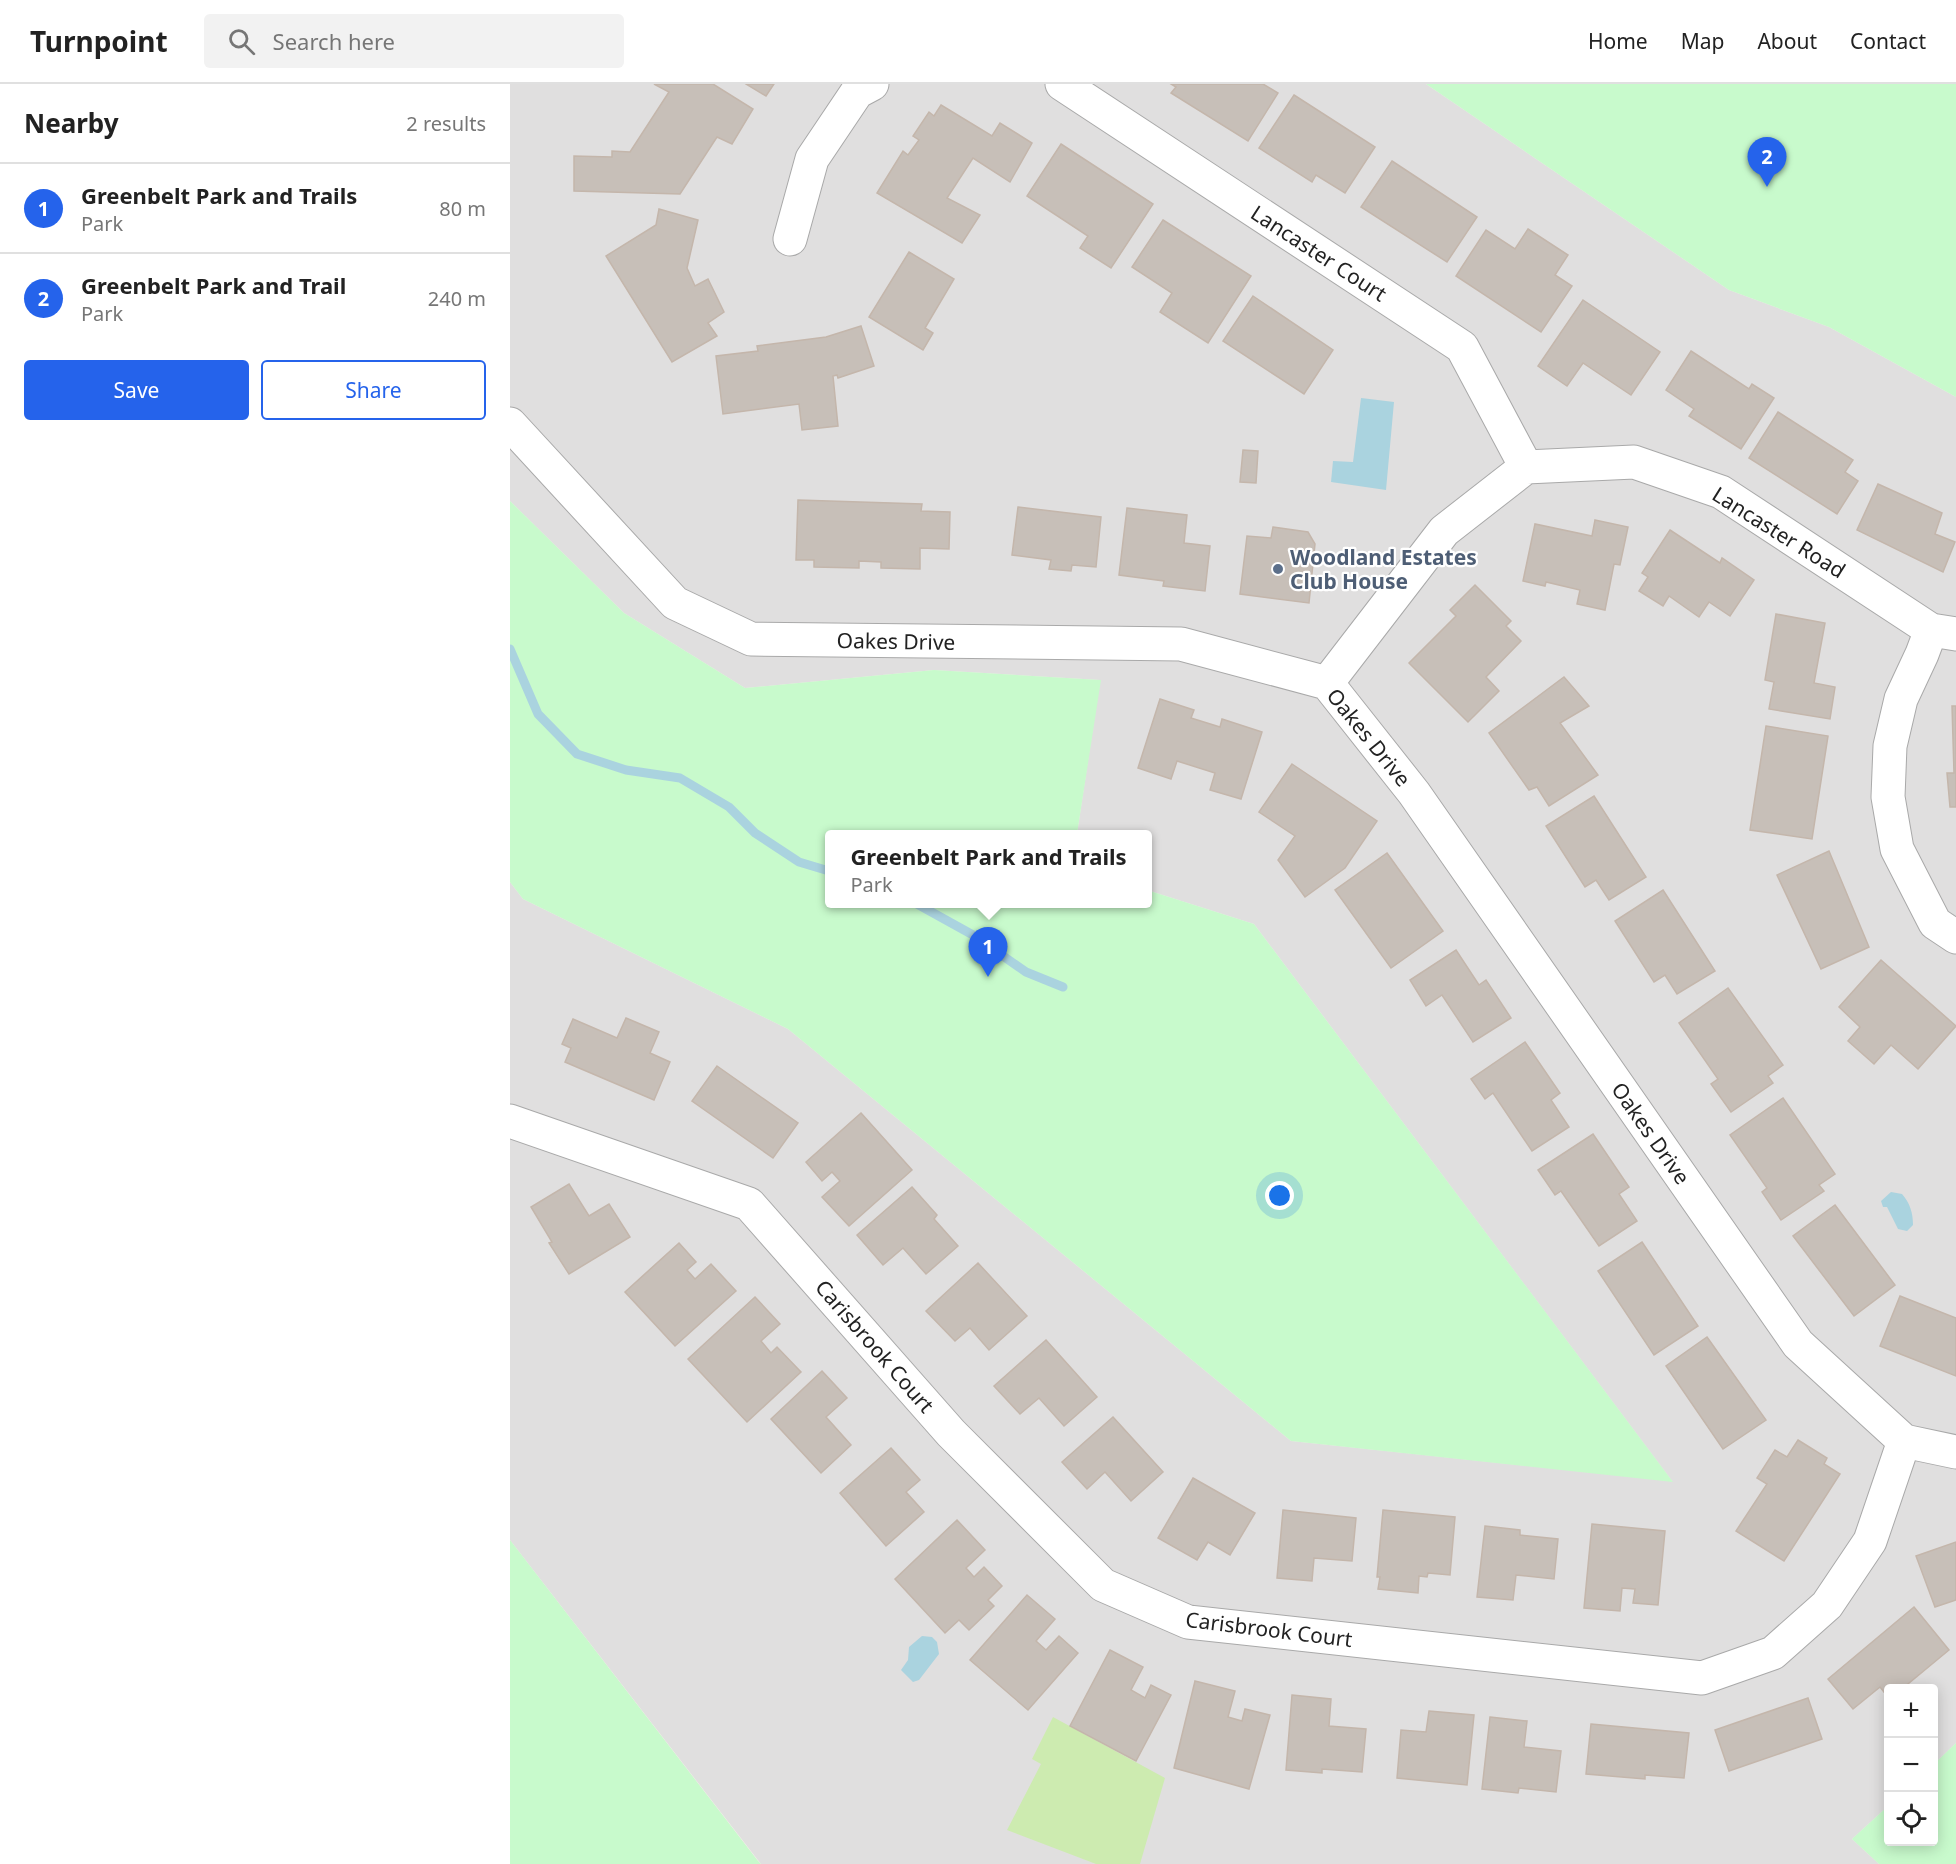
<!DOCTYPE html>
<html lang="en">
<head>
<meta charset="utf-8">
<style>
  body { margin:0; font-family:"Noto Sans",sans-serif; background:#f2f2f2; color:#222 }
  .controls { position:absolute; right:18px; bottom:18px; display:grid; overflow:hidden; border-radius:6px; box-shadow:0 3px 15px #0003 }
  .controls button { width:54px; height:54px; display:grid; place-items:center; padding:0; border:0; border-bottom:2px solid #e0e0e0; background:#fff; color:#222; font:30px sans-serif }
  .you { position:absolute; left:770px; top:1112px; width:21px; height:21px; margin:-15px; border:4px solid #fff; border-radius:50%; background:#1a73e8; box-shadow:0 0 0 9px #1a73e833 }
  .badge { display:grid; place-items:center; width:39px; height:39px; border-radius:50%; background:#2563eb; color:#fff; font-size:20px; font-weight:700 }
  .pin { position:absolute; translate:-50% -50px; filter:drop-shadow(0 2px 3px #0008) }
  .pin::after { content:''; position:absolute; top:32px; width:21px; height:18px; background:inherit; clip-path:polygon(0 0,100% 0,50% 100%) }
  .popup { position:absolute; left:315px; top:746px; width:327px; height:78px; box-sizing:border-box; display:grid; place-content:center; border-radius:6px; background:#fff; filter:drop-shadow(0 2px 4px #0005); font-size:20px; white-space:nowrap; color:#767676 }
  .popup b { font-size:22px; color:#222 }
  .popup::after { content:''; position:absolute; left:50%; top:100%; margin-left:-12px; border:12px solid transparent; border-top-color:#fff }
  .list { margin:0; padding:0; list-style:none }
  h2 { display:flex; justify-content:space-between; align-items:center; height:78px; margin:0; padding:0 24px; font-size:26px }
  h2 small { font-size:20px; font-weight:400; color:#767676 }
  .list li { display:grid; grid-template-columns:39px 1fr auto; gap:18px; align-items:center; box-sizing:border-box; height:90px; padding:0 24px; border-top:2px solid #e0e0e0 }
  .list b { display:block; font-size:22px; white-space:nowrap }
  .list p { margin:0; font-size:20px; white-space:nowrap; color:#767676 }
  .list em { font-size:20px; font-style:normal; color:#767676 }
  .actions { display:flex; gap:12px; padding:18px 24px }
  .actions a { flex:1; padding:14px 0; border:2px solid #2563eb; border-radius:6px; text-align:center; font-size:21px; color:#2563eb }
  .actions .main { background:#2563eb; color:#fff }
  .icon { flex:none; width:33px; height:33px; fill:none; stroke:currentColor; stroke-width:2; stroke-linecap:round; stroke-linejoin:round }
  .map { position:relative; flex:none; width:1446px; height:1780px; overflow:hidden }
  header { display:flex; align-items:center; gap:36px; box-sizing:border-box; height:84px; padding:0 30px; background:#fff; border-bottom:2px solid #e0e0e0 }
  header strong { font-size:28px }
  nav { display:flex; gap:33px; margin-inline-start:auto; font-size:21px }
  .search { width:420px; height:54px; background:#f2f2f2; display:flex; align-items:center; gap:15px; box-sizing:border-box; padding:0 21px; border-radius:6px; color:#767676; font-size:22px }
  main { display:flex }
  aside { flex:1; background:#fff }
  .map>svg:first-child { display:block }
  .residential { fill:#e0dfdf }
  .grass { fill:#cdebb0 }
  .park { fill:#c8facc }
  .water { fill:#aad3df }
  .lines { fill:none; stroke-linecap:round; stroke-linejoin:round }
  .stream { stroke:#aad3df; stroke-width:9 }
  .building { fill:#c7bfb8; stroke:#c4b6ab; stroke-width:1.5 }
  .minor-casing { stroke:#a9a9a9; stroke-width:35 }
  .minor { stroke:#fff; stroke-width:33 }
  .service-dot { fill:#5c6f8a; stroke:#fff; stroke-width:2 }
  .labels { text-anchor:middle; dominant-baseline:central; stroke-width:4.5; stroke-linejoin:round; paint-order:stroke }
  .street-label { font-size:21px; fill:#222; stroke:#fff }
  .service-label { font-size:21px; font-weight:bold; fill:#4e5e75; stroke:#fff; text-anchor:start }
</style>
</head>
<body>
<header>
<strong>Turnpoint</strong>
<div class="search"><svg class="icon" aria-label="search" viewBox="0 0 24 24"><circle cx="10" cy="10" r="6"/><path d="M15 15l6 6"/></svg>Search here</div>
<nav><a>Home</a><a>Map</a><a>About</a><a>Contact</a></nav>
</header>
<main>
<aside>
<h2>Nearby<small>2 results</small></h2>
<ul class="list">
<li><span class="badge">1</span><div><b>Greenbelt Park and Trails</b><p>Park</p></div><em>80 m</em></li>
<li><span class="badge">2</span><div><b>Greenbelt Park and Trail</b><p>Park</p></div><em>240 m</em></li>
</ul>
<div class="actions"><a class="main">Save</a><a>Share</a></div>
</aside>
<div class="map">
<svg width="1446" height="1780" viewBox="0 0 1446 1780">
  <rect width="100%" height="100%" fill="#f2efe9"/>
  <path class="residential" d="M0 0H916L1219 206 1319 243 1446 313V1659L1424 1680V1604H1378V1722L1342 1755 1369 1780H251L0 1456V798L13 815 278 945 781 1357 1162 1397 744 840 637 806V750H567L590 596 424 586 235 604 114 529 0 417Z"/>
  <path class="grass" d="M543 1633 655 1694 630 1780H586L497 1746 531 1680 522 1675Z"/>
  <g class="park">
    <path d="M916 0H1446V313L1319 243 1219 206Z"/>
    <path d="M0 417 114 529 235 604 424 586 591 596 567 750H319V820H637V806L744 840 1163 1398 781 1357 278 945 13 815 0 798Z"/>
    <path d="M0 1456 248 1777 251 1780H0Z"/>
    <path d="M1446 1659V1780H1369L1342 1755 1378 1722V1758H1424V1680Z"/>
  </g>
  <g class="water">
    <path d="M851 314 884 318 876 406 821 398 823 377 843 378Z"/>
    <path d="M1381 1108 1392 1110C1400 1119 1403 1129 1403 1141L1397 1147 1388 1145 1377 1123H1373L1371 1117Z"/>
    <path d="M412 1552 422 1553 427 1558 429 1570 409 1596 403 1598 391 1586 398 1576 399 1563Z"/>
  </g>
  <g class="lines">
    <g class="stream">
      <path d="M0 565 28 630 67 670 116 686 170 694 219 723 245 749 289 778 319 787"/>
      <path d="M407 820 463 851 516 888 553 903"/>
    </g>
  </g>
  <g class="building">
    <path d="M144 0H203L243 25 222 60 207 53 170 110 64 107V72L102 73V67L120 68 159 8Z"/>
    <path d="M236 0H264L256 12Z"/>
    <path d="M661 0H753L768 9 738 57 661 9 666 3Z"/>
    <path d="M784 11 865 63 835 109 806 91 802 98 749 64Z"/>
    <path d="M431 21 482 52 490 39 522 59 500 98 463 74 437 114 470 131 452 159 367 109 393 67 398 71 409 56 403 52 419 28 424 32Z"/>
    <path d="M551 60 643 120 601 184 570 164 578 152 517 112Z"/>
    <path d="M882 77 967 133 937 178 851 123Z"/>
    <path d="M149 125 188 136 177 184 185 202 198 195 214 228 198 239 207 252 162 278 96 172 146 141Z"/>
    <path d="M653 136 741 192 698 259 650 228 662 209 622 183Z"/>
    <path d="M1018 145 1058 171 1045 191 1062 202 1031 248 946 192 976 146 1005 165Z"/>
    <path d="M399 168 444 195 415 244 423 249 413 266 359 233Z"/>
    <path d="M743 212 823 266 794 310 713 257Z"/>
    <path d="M1073 216 1150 268 1121 311 1073 279 1057 302 1028 282Z"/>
    <path d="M351 242 364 282 328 294 327 291 323 292 328 342 292 346 289 320 213 330 206 272 248 267 247 262 316 253Z"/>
    <path d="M1181 267 1239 305 1242 300 1264 314 1231 365 1179 332 1184 325 1156 306Z"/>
    <path d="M1268 328 1343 376 1335 388 1348 397 1327 430 1239 374Z"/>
    <path d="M733 366 748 367 746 399 730 398Z"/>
    <path d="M1368 400 1432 429 1425 450 1445 458 1433 488 1347 446Z"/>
    <path d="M288 416 412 420 411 427 440 428 439 465 410 464V485L371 484V478L349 477V484L304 483V476H286Z"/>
    <path d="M508 423 591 433 586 483 562 481 561 487 539 485 541 476 502 471Z"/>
    <path d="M617 424 677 431 674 459 700 462 695 507 653 502 654 497 609 491Z"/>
    <path d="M1085 436 1118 443 1110 481 1104 480 1095 526 1067 520 1070 506 1036 498 1035 502 1013 497 1025 440 1082 452Z"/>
    <path d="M763 443 798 448 805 460 799 519 730 510 737 452 761 454Z"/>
    <path d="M1160 446 1210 479 1212 474 1244 496 1220 532 1199 518 1189 533 1159 512 1153 522 1129 507 1138 493 1132 489Z"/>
    <path d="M965 501 1001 537 996 542 1011 557 976 593 989 607 958 638 899 579 946 532 940 526Z"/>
    <path d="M1266 530 1315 539 1304 599 1325 603 1320 635 1259 625 1264 598 1255 596Z"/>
    <path d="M1054 593 1079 622 1050 639 1088 691 1039 722 1027 703 1019 706 979 649Z"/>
    <path d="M650 615 684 626 681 634 710 643 712 635 752 648 731 715 700 706 705 689 667 677 661 695 628 684Z"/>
    <path d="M1442 622H1446V723H1440L1437 689H1444Z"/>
    <path d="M1256 642 1318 652 1302 755 1240 746Z"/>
    <path d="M782 680 867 737 835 784 795 813 768 776 785 752 749 728Z"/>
    <path d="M1084 712 1136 793 1099 816 1086 796 1075 803 1036 742Z"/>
    <path d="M1319 767 1359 863 1311 885 1267 791Z"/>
    <path d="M877 769 933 847 881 884 825 806Z"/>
    <path d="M1153 806 1205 887 1167 910 1155 891 1144 898 1105 837Z"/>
    <path d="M946 866 969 901 976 896 1001 934 963 958 932 911 916 922 900 896Z"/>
    <path d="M1371 876 1446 942 1408 985 1381 961 1364 980 1338 957 1350 943 1329 923Z"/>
    <path d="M1218 904 1273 981 1258 992 1263 999 1221 1028 1201 1000 1208 995 1169 939Z"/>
    <path d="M116 934 149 948 140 969 160 978 144 1016 55 978 61 964 52 960 63 935 107 954Z"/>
    <path d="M1015 958 1050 1009 1041 1016 1059 1043 1022 1067 983 1009 975 1015 961 995Z"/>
    <path d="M207 982 288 1039 263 1074 182 1017Z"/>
    <path d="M1273 1014 1325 1090 1309 1101 1314 1107 1271 1136 1252 1108 1257 1104 1220 1051Z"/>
    <path d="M351 1029 402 1086 339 1142 312 1113 330 1097 322 1088 312 1097 296 1078Z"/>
    <path d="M1083 1050 1119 1103 1109 1110 1127 1137 1089 1162 1051 1107 1045 1111 1028 1086Z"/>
    <path d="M59 1100 79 1132 99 1120 120 1153 59 1190 39 1159 42 1158 21 1123Z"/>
    <path d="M402 1103 427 1131 424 1135 448 1162 416 1190 393 1164 373 1181 347 1151Z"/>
    <path d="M1325 1121 1385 1201 1344 1232 1283 1152Z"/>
    <path d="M1132 1158 1188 1242 1144 1271 1088 1187Z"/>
    <path d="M169 1159 186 1178 177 1186 185 1195 201 1180 226 1207 165 1262 115 1208Z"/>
    <path d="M468 1179 517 1232 479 1266 460 1244 445 1257 416 1227Z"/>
    <path d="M1390 1212 1446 1234V1292L1370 1262Z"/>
    <path d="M245 1213 270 1240 251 1257 261 1269 267 1263 291 1288 237 1338 178 1275Z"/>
    <path d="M1197 1253 1256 1336 1213 1365 1156 1282Z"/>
    <path d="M536 1256 587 1313 554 1342 529 1314 510 1330 484 1302Z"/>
    <path d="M312 1287 337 1314 316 1333 341 1361 311 1389 261 1335Z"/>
    <path d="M603 1333 653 1388 621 1417 595 1388 577 1405 552 1378Z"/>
    <path d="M1288 1356 1317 1374 1314 1380 1330 1390 1274 1477 1226 1447 1257 1400 1247 1394 1265 1366 1277 1373Z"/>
    <path d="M381 1364 410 1396 396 1408 414 1428 376 1462 330 1409Z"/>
    <path d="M683 1394 745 1429 720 1471 698 1458 687 1476 648 1454Z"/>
    <path d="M773 1426 846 1434 842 1477 804 1474 802 1497 767 1494Z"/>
    <path d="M873 1426 945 1433 940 1491 918 1489 917 1493 909 1492 908 1509 868 1505 870 1493H867Z"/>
    <path d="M447 1436 475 1466 456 1484 464 1493 474 1483 492 1502 478 1516 484 1522 459 1546 449 1536 435 1549 385 1495Z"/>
    <path d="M1082 1440 1155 1447 1148 1521 1123 1519 1125 1505 1112 1504 1110 1527 1074 1524Z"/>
    <path d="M975 1442 1010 1446V1451L1048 1455 1044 1495 1006 1491 1003 1516 967 1513Z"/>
    <path d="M1446 1458V1516L1425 1523 1406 1472Z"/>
    <path d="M517 1511 545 1535 526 1557 536 1566 549 1552 568 1569 518 1626 460 1576Z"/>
    <path d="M1404 1523 1439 1566 1393 1604H1378V1613L1370 1603 1343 1625 1318 1595Z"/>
    <path d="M600 1566 633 1583 621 1606 635 1614 641 1601 661 1611 626 1677 560 1642Z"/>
    <path d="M685 1597 725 1607 718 1633 732 1637 735 1625 760 1631 739 1705 664 1684Z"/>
    <path d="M782 1611 821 1615 819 1642 856 1645 852 1688 812 1685V1689L776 1686Z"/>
    <path d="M1298 1614 1312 1655 1219 1687 1205 1646Z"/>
    <path d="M919 1627 964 1631 957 1701 887 1694 891 1646 916 1648Z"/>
    <path d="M980 1633 1017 1637 1014 1663 1051 1667 1046 1708 1009 1704 1008 1709 972 1705Z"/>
    <path d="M1081 1640 1179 1649 1174 1694 1135 1691V1695L1076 1690Z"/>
  </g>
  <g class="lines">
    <defs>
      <g id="minor">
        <path d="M552 0 952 263 1016 383"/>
        <path d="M280 155 302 75 347 8 362 0"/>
        <path d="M0 340 165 519 241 555 671 560 817 599 904 709 1288 1260 1394 1357 1446 1368"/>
        <path d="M1421 546 1412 570 1391 615 1380 662 1378 713 1387 765 1425 839 1446 853"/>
        <path d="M817 599 934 447 1016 383 1124 378 1211 408 1421 546 1446 550"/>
        <path d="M0 1037 239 1120 441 1349 593 1501 678 1538 1192 1594 1263 1569 1317 1521 1360 1457 1394 1357"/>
      </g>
    </defs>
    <use href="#minor" class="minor-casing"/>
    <use href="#minor" class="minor"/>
  </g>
  <circle class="service-dot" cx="768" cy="485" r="6"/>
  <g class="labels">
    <g class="street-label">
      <text transform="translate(809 169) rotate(33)">Lancaster Court</text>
      <text transform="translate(1269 448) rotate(32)">Lancaster Road</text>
      <text transform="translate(386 557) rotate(1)">Oakes Drive</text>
      <text transform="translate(859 653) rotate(51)">Oakes Drive</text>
      <text transform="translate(1141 1049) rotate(55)">Oakes Drive</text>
      <text transform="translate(365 1262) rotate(49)">Carisbrook Court</text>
      <text transform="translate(759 1545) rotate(7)">Carisbrook Court</text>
    </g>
    <g class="service-label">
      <text x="780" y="473">Woodland Estates<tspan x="780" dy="24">Club House</tspan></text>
    </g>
  </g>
</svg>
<div class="controls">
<button>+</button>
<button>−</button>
<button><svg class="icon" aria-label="locate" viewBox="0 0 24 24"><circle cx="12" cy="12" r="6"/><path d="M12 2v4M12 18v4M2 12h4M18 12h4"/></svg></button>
</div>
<div class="you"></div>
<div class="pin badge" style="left:478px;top:893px">1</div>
<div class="popup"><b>Greenbelt Park and Trails</b>Park</div>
<div class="pin badge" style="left:1257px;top:103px">2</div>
</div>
</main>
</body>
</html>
